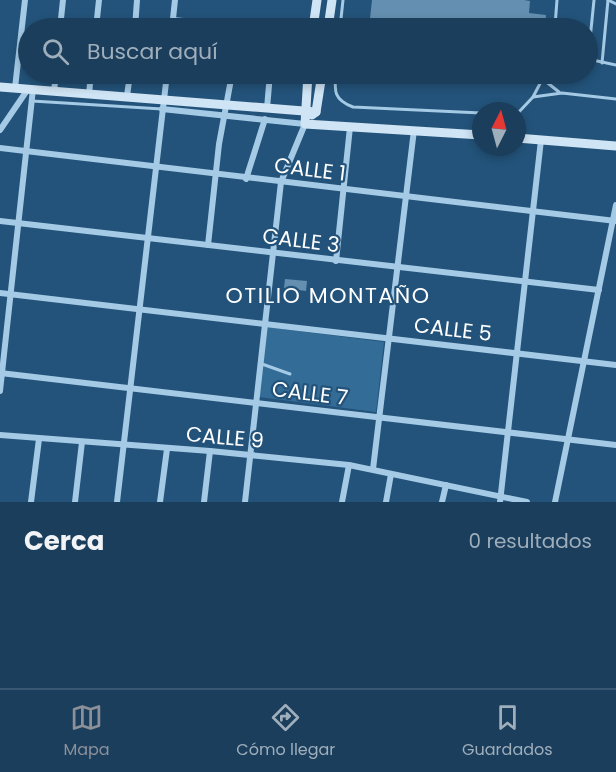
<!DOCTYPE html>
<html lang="es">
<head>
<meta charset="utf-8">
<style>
  body { margin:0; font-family:Poppins,sans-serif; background:#274965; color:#f1f3f6 }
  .compass { position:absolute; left:472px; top:102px; width:54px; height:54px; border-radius:50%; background:#1a3e5c; box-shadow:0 3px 9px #0003; rotate:6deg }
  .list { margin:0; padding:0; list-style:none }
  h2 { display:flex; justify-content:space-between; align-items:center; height:78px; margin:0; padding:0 24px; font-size:26px }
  h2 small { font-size:20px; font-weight:400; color:#9faebb }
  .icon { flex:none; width:33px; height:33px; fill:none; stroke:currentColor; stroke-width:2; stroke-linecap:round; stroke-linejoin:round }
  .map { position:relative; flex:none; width:616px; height:502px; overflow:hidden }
  .search { position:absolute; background:#1a3e5c; box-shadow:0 3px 9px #0003; left:18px; right:18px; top:18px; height:66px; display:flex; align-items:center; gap:15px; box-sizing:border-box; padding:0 21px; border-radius:33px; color:#9faebb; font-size:22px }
  .sheet { height:186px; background:#1a3e5c }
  nav { display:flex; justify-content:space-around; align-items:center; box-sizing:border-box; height:84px; border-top:2px solid #385772; background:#1a3e5c; font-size:16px; color:#9faebb }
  nav a { display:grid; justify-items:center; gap:3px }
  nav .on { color:#8c9099 }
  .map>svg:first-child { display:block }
  .green { fill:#336c96 }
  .building { fill:#648fb0 }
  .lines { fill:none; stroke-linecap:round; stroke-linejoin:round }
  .lane { stroke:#a5cae5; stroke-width:3 }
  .street { stroke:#a5cae5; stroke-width:6 }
  .secondary { stroke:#cfe4f4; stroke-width:9 }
  .labels { text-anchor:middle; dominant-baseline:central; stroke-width:4.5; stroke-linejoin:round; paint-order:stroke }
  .street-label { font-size:21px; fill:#fff; stroke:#23537a }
  .neighbourhood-label { font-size:22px; letter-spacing:1.5px; fill:#fff; stroke:#23537a }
</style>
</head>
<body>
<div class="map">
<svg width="616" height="502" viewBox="0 0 616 502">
  <rect width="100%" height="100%" fill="#23537a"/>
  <path class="green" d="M267 327 384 342 376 412 259 397Z"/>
  <g class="building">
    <path d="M372 0H524L530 1 529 13 546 15 545 28H369Z"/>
    <path d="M455 74H516L514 84 454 77Z"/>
    <path d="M285 279 307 281 306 291 284 288Z"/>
  </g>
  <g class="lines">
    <g class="lane">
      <path d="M594 0 588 59 616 65"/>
      <path d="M608 0 616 4"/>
      <path d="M555 26 557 0"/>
      <path d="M340 28 343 0"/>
      <path d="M602 63 608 0"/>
      <path d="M336 74C334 91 334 100 353 107L481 113"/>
      <path d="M544 80 559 92"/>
      <path d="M533 97 562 93 616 99"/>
      <path d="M32 101 162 109"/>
      <path d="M517 114 533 97 545 74"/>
      <path d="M262 364 290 374"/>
    </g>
    <g class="street">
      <path d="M173 20 255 28"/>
      <path d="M60 28 63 0"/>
      <path d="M96 28 99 0"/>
      <path d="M135 28 137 0"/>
      <path d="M172 28 175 0"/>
      <path d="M15 88 25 0"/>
      <path d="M54 91 56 74"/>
      <path d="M89 94 91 74"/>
      <path d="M127 96 130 74"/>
      <path d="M267 108 270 74"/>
      <path d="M162 109 305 124 281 182 245 502"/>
      <path d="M0 130 28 89"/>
      <path d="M0 148 616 221"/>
      <path d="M246 179 265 119"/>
      <path d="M0 221 599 290"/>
      <path d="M208 245 219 144 232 74"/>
      <path d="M336 261 350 127"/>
      <path d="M0 293 616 365"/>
      <path d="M0 373 616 445"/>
      <path d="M0 391 33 89"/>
      <path d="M0 435 210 451 349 465 527 502"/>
      <path d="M373 469 414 130"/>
      <path d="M31 502 39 439"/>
      <path d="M75 502 82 442"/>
      <path d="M117 502 167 74"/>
      <path d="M160 502 167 449"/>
      <path d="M204 502 210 451"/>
      <path d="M342 502 349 465"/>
      <path d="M386 502 391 474"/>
      <path d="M442 502 446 485"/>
      <path d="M500 502 541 140"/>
      <path d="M555 502 616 205"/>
    </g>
    <g class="secondary">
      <path d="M313 28 317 0"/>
      <path d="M328 28 332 0"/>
      <path d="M308 74 305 124 481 135"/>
      <path d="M0 87 316 112"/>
      <path d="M312 115 316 112 322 74"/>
      <path d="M517 138 616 146"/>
    </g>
  </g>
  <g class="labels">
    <g class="street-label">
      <text transform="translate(310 169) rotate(7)">CALLE 1</text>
      <text transform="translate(301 240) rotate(7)">CALLE 3</text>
      <text transform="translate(453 329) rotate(7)">CALLE 5</text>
      <text transform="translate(310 393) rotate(7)">CALLE 7</text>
      <text transform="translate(225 437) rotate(5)">CALLE 9</text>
    </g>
    <g class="neighbourhood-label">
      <text x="328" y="295">OTILIO MONTAÑO</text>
    </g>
  </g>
</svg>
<svg class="compass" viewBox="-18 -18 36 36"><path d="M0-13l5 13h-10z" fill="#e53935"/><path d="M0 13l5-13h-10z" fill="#9faebb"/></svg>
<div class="search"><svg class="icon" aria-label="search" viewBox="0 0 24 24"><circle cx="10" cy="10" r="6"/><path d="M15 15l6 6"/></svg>Buscar aquí</div>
</div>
<section class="sheet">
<h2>Cerca<small>0 resultados</small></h2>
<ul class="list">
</ul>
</section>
<nav>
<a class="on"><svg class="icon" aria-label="map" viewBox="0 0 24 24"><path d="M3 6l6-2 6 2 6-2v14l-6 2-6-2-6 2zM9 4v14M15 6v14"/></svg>Mapa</a>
<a><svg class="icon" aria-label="directions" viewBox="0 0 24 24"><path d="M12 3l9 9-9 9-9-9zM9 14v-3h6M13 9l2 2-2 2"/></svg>Cómo llegar</a>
<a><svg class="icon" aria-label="saved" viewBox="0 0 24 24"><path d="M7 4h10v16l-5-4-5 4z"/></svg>Guardados</a>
</nav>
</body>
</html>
